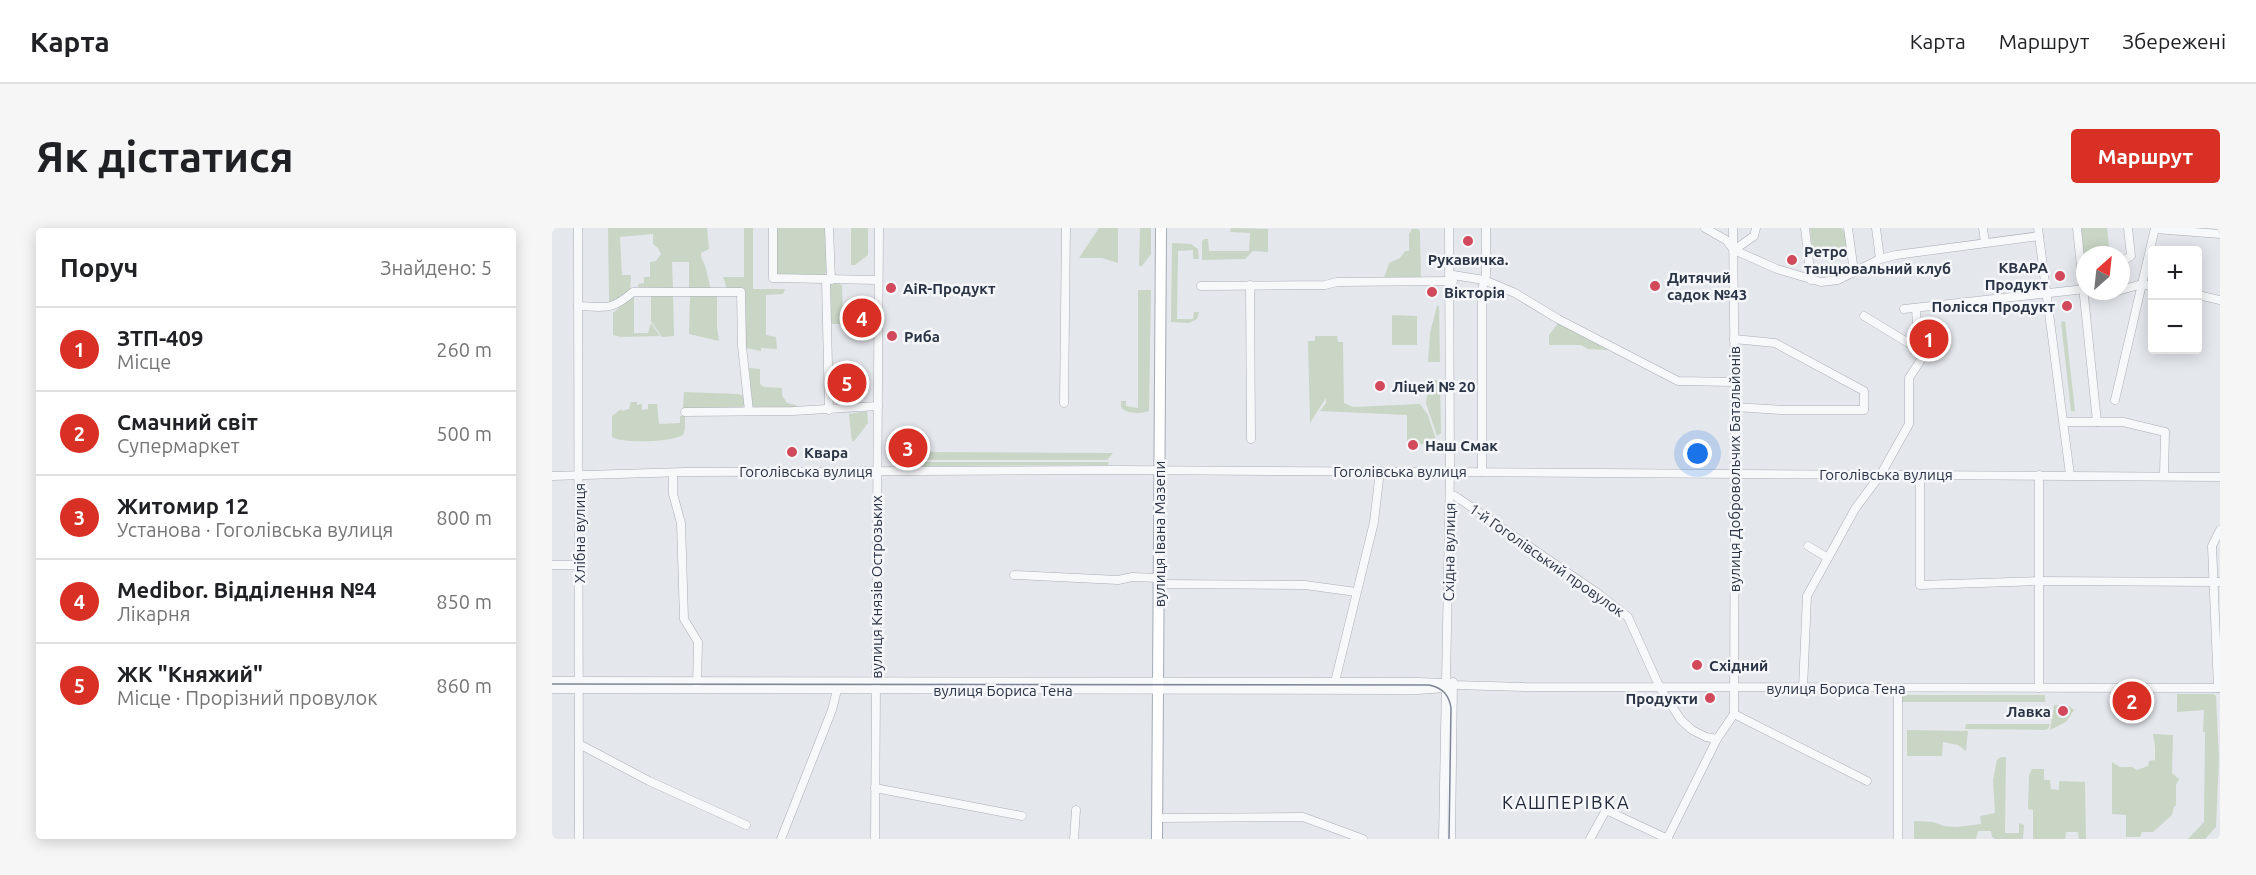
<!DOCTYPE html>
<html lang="uk">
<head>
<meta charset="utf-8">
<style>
  body { margin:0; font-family:Ubuntu,sans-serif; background:#f6f6f6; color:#202124 }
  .controls { position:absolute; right:18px; top:18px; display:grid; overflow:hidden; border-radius:6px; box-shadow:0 3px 15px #0003 }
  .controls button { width:54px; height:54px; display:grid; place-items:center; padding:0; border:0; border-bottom:2px solid #e0e0e0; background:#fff; color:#202124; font:30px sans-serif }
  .compass { position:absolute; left:1524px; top:18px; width:54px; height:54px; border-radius:50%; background:#fff; box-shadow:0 3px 15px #0003; rotate:27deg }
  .you { position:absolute; left:1146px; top:226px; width:21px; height:21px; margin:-15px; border:4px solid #fff; border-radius:50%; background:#1a73e8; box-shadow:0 0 0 9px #1a73e833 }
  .badge { display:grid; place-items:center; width:39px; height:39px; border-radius:50%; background:#d93025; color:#fff; font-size:20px; font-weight:700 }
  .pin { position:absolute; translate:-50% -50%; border:3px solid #fff; box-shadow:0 2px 6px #0006 }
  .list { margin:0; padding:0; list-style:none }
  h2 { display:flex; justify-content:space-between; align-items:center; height:78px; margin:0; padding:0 24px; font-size:26px }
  h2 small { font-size:20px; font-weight:400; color:#757577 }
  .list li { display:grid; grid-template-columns:39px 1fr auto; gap:18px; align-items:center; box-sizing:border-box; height:84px; padding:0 24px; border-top:2px solid #e0e0e0 }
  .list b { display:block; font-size:22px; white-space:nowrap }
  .list p { margin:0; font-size:20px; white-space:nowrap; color:#757577 }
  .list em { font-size:20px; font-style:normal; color:#757577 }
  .map { position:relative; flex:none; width:1668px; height:611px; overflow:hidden; border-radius:6px }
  header { display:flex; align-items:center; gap:36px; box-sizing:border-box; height:84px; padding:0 30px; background:#fff; border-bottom:2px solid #e0e0e0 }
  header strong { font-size:28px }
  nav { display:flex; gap:33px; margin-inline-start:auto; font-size:21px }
  .intro { display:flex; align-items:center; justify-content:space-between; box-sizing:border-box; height:144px; padding:0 36px }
  h1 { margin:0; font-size:42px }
  .button { padding:15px 27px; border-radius:6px; background:#d93025; color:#fff; font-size:21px; font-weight:700 }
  main { display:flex; gap:36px; padding:0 36px }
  aside { flex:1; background:#fff; border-radius:6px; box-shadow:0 3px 15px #0003 }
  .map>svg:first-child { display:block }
  .green { fill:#c9d6c5 }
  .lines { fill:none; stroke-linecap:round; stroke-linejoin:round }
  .minor-casing { stroke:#a9aeb7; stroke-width:9 }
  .major-casing { stroke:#a3abb8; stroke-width:12 }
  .minor { stroke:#f7f8fa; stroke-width:8 }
  .major { stroke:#fff; stroke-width:10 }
  .tram { stroke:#7d8696; stroke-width:1.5 }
  .poi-dot { fill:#d1495b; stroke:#f4f6f9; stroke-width:2 }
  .labels { text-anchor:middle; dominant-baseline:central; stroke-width:5; stroke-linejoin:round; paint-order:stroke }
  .poi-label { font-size:15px; font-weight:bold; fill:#2b3445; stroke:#f4f6f9; text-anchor:start }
  .street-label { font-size:15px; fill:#2b3445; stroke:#f4f6f9 }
  .quarter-label { font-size:18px; letter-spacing:1.5px; fill:#1d2536; stroke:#f4f6f9 }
</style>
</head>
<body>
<header>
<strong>Карта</strong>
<nav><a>Карта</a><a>Маршрут</a><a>Збережені</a></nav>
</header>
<div class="intro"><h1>Як дістатися</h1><a class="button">Маршрут</a></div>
<main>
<aside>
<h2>Поруч<small>Знайдено: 5</small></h2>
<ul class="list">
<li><span class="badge">1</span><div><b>ЗТП-409</b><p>Місце</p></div><em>260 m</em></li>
<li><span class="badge">2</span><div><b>Смачний світ</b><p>Супермаркет</p></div><em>500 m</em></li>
<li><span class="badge">3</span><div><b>Житомир 12</b><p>Установа · Гоголівська вулиця</p></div><em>800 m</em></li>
<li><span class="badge">4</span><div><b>Medibor. Відділення №4</b><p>Лікарня</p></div><em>850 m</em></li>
<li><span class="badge">5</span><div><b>ЖК &quot;Княжий&quot;</b><p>Місце · Прорізний провулок</p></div><em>860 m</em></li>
</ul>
</aside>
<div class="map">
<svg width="1668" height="611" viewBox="0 0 1668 611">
  <rect width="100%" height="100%" fill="#e4e7ec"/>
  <g class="green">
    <path d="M56 0H155L157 21 149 25C149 31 152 34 154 41 156 48 157 55 159 62L137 61V34H120L121 60 86 59V56L92 55V49H98V34L104 33 109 26 106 20 101 16V6L68 9 70 47H79L78 62 68 73 57 75Z"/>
    <path d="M192 0H201V61H233L231 66 214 67V107L224 109 225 121 209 120V123L194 120 193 117V69L175 61 171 49H192Z"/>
    <path d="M224 0H274L275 42 273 47 267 50 224 47Z"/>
    <path d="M299 0H316V27L303 37H299Z"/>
    <path d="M547 0H566V35L550 30H527Z"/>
    <path d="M588 0H599V26L590 38H587Z"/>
    <path d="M679 0 716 1V24L701 23 693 31 650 32V13L653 11H656L657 23H697L698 5 678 4Z"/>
    <path d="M1258 0H1289L1293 5 1294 23 1261 27Z"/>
    <path d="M1528 0H1555L1558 27H1533L1531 30Z"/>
    <path d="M860 1H866L868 4 869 51 832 50 837 35 848 30 853 23H857V6Z"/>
    <path d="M620 15 639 16 646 21 647 31H641V22L626 23 625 91H641L642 84H647L645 91 637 95 619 94Z"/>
    <path d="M281 55 290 57 291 96H280L277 90 275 58Z"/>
    <path d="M586 62H599L597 183C589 186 574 186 569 179V173H574V178L586 180Z"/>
    <path d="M121 66 122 108 110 109 99 93V67Z"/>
    <path d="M165 66V99L167 113 137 106 138 67Z"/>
    <path d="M82 67V105H96L99 95 108 108 69 109 61 107V85Z"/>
    <path d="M885 78H887L888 134H876L878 105Z"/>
    <path d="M840 87 865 88V117H840Z"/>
    <path d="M1513 93 1523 183H1519L1509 94Z"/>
    <path d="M1007 94 1056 119 1055 122 1036 121 1029 117H997V107Z"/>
    <path d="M763 108H785L786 114H791L792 175 801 179 868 176 876 187 884 212 881 216H867V213H855V187L768 183 774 175V170L758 195 756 113H763Z"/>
    <path d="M197 140 208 141V156L212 159 230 160V167L235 175 244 177 245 179 203 180 200 178Z"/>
    <path d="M877 152H888L889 205 885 208 874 175Z"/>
    <path d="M132 164 186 166 192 168 193 176 189 180 131 181Z"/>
    <path d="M79 174H85V177L90 176V182L96 181V176H105L107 196 128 195V188H133V200L131 207C119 214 71 216 60 209V188L69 181 70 183 77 181Z"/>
    <path d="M315 183 316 195 303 212 300 214 297 186Z"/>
    <path d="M371 224 561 225 555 232H371Z"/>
    <path d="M557 234 556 237 370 238 372 234Z"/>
    <path d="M1625 466H1662L1664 468 1667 531 1664 599 1653 611H1636L1652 594 1653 504H1651L1652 482 1625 484Z"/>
    <path d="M1352 467H1493V474H1350V468Z"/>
    <path d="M1502 477 1517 478 1522 482 1514 494 1498 502Z"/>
    <path d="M1414 496H1498L1496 501 1492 502 1413 501Z"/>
    <path d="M1355 502 1416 503 1414 523 1406 517 1391 514 1390 528H1355Z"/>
    <path d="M1601 506 1621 507 1620 545 1627 551 1624 557V578H1622L1620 587 1601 604H1590L1588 609H1574V587L1560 586V534L1568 539H1580L1585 542 1596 538 1597 533 1603 532V519Z"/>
    <path d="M1449 529H1454L1453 605H1467V595L1472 597 1471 611H1443L1440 609 1439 603H1426L1424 611H1362V593L1381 594 1392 598 1405 599 1429 596 1428 588 1443 585 1441 552 1445 532Z"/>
    <path d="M1480 541H1492V552H1498L1499 561 1507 562V553L1533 554 1534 611H1527L1526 604H1514L1513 611H1481V582L1476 581 1477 548Z"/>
  </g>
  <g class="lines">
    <defs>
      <g id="minor">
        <path d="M26 0 27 611"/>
        <path d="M221 0V50L326 52"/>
        <path d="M277 0 279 52"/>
        <path d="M1153 0 1174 12 1182 22 1225 41 1269 54 1286 52 1328 31 1344 27 1487 8"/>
        <path d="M1181 0 1183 179 1182 486"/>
        <path d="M1253 0 1259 52"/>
        <path d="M1296 0 1302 44"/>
        <path d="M1324 0 1328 31"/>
        <path d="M1431 0 1433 15"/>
        <path d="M1486 0 1518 247"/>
        <path d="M1525 0 1545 194"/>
        <path d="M1603 1 1668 6"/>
        <path d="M1182 22 1202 8 1204 0"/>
        <path d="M1569 34 1579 28 1576 0"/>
        <path d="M901 47 932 52 963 65 1006 91 1126 153 1182 154"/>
        <path d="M274 52 277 182"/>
        <path d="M698 57 699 211"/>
        <path d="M649 58 773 57 785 54 901 53"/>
        <path d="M1569 62 1590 56 1600 58"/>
        <path d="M1646 67 1668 72"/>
        <path d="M26 78C54 79 59 83 81 64H189L190 118 197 183"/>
        <path d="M1352 81 1533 61"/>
        <path d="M1312 88 1358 116 1366 114"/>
        <path d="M1182 111 1223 115 1312 163V182H1230L1183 179"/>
        <path d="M1563 172 1603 0"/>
        <path d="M512 175 514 0"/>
        <path d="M133 184 241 183 326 178"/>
        <path d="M1512 194H1571L1613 204 1612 248"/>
        <path d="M930 244V62L934 47V0"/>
        <path d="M121 245V266L129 295 132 391 146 414 145 458"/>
        <path d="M1368 246V357L1487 353 1668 354"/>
        <path d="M1487 247V460"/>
        <path d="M0 248 133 244 564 242 1668 249"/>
        <path d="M903 268 1044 364 1076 389 1108 460 1129 492 1140 502 1154 509 1165 511 1182 486 1315 553"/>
        <path d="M1256 318 1276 330"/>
        <path d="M0 337H27"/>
        <path d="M462 347 566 352 580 349 607 350"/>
        <path d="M607 356 753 357 804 364"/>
        <path d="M0 453 865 454 895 455 901 457 973 459 1668 460"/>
        <path d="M782 458 822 294 828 243"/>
        <path d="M1251 460 1255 368 1303 281 1329 246 1357 196V150L1374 124 1366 114 1364 80"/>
        <path d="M1346 460V611"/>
        <path d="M1666 460 1660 318 1668 302"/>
        <path d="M0 461 865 462 894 460 901 457"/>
        <path d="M27 516 97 553 194 597"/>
        <path d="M323 560 470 588"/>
        <path d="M605 590 751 589 811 611"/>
        <path d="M229 611 280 482 285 462"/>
        <path d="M323 611 327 0"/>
        <path d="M522 611 524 582"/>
        <path d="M891 611 898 243 897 0"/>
        <path d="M899 611 901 454"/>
        <path d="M1038 611 1054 582 1116 611"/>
        <path d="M1115 611 1165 511"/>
      </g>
      <path id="major" d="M605 611 609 0"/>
    </defs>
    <use href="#minor" class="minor-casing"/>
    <use href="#major" class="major-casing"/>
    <use href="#minor" class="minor"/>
    <use href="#major" class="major"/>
    <path class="tram" d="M0 456 877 457C891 460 897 467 899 480L897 611"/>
  </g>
  <g class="poi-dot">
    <circle cx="916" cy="13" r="6"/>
    <circle cx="1240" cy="32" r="6"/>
    <circle cx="1508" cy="48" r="6"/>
    <circle cx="1103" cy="58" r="6"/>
    <circle cx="339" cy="60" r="6"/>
    <circle cx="880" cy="64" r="6"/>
    <circle cx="1515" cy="78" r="6"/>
    <circle cx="340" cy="108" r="6"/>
    <circle cx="828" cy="158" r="6"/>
    <circle cx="861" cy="217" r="6"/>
    <circle cx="240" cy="224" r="6"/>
    <circle cx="1145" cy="437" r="6"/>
    <circle cx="1158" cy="470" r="6"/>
    <circle cx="1511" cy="483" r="6"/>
  </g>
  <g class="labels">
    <g class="poi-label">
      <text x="1252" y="23">Ретро<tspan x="1252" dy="17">танцювальний клуб</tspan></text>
      <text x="916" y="31" text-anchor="middle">Рукавичка.</text>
      <text x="1496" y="39" text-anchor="end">КВАРА<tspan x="1496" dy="17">Продукт</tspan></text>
      <text x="1115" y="49">Дитячий<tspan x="1115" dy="17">садок №43</tspan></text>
      <text x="351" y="60">AiR-Продукт</text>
      <text x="892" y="64">Вікторія</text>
      <text x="1503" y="78" text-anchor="end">Полісся Продукт</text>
      <text x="352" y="108">Риба</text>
      <text x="840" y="158">Ліцей № 20</text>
      <text x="873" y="217">Наш Смак</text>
      <text x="252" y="224">Квара</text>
      <text x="1157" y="437">Східний</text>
      <text x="1146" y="470" text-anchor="end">Продукти</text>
      <text x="1499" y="483" text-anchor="end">Лавка</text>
    </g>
    <g class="street-label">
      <text transform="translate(1182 241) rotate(-90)">вулиця Добровольчих Батальйонів</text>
      <text x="254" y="243">Гоголівська вулиця</text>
      <text x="848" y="243">Гоголівська вулиця</text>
      <text x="1334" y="246">Гоголівська вулиця</text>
      <text transform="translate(27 305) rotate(-90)">Хлібна вулиця</text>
      <text transform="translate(607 306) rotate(-90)">вулиця Івана Мазепи</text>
      <text transform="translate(897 324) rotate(-89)">Східна вулиця</text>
      <text transform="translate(995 332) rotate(35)">1-й Гоголівський провулок</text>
      <text transform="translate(324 359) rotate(-90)">вулиця Князів Острозьких</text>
      <text x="1284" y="460">вулиця Бориса Тена</text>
      <text x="451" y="462">вулиця Бориса Тена</text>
    </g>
    <g class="quarter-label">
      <text x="1014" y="574">КАШПЕРІВКА</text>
    </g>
  </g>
</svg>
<div class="controls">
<button>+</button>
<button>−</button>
</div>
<svg class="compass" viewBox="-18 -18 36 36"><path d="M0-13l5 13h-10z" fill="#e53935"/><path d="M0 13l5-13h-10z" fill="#757577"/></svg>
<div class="you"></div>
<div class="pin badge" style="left:1377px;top:111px">1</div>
<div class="pin badge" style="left:1580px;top:473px">2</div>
<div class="pin badge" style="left:356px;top:220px">3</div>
<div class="pin badge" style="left:310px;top:90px">4</div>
<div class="pin badge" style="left:295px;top:155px">5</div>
</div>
</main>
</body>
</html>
